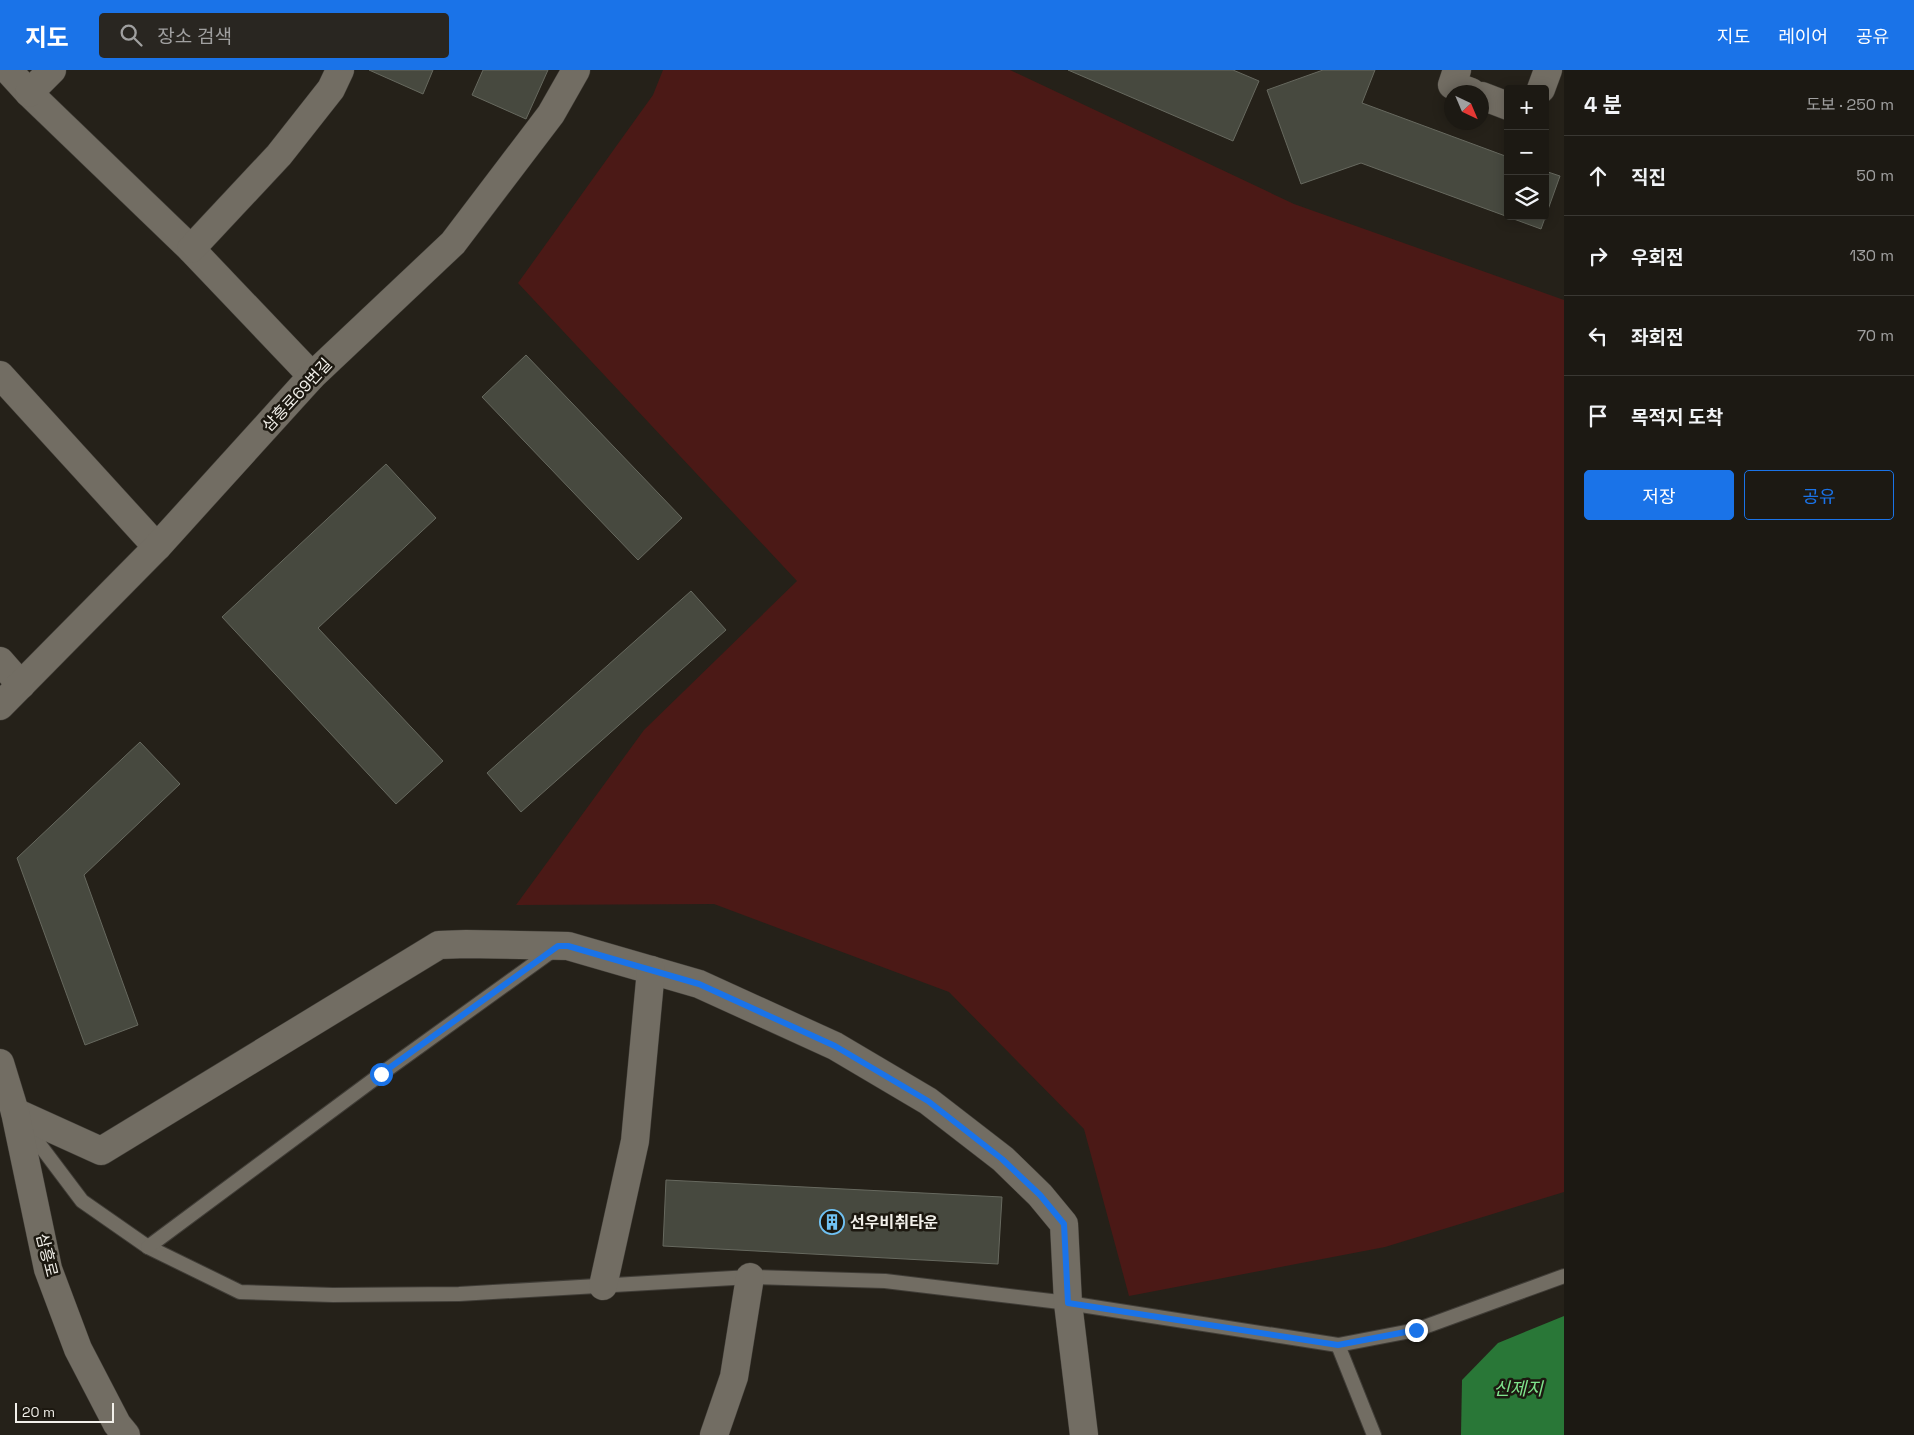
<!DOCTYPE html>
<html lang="ko">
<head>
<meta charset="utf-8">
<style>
  body { margin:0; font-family:"Space Grotesk","Noto Sans KR",sans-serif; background:#292621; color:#f1f3f6 }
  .controls { position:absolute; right:15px; top:15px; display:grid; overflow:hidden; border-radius:5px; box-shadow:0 2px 12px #0003 }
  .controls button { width:45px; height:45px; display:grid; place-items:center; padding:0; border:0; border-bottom:1px solid #3a3833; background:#1c1913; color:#f1f3f6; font:25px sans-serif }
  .compass { position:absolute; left:1444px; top:15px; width:45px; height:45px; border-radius:50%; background:#1c1913; box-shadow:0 2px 12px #0003; rotate:136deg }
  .scale { position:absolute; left:15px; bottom:12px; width:99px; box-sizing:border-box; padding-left:5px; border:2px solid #f2f0ea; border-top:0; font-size:14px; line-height:18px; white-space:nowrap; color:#f2f0ea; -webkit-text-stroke:4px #1c1810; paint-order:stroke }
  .stop { position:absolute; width:15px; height:15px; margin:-11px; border:4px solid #1a73e8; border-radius:50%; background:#fff }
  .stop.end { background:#1a73e8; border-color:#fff; box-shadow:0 1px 5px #0008 }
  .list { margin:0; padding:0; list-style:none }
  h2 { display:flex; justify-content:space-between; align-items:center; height:65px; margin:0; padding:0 20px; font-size:21px }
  h2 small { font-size:16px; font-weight:400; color:#a0a0a0 }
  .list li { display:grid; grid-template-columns:32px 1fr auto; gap:15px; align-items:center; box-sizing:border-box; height:80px; padding:0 20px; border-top:1px solid #3a3833 }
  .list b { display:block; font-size:19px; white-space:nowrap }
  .list em { font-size:16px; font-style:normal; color:#a0a0a0 }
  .actions { display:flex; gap:10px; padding:15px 20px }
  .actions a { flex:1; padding:11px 0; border:1px solid #1a73e8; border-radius:5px; text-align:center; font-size:18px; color:#1a73e8 }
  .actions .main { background:#1a73e8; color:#fff }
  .icon { flex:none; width:28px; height:28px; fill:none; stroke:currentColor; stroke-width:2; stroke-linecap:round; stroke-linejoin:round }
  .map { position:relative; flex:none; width:1564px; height:1365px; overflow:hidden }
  header { display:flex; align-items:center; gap:30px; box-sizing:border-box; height:70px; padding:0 25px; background:#1a73e8; color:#fff }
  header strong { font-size:24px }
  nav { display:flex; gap:28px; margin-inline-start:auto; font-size:18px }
  .search { width:350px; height:45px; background:#292621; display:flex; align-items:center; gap:12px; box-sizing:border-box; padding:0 18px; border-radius:5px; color:#a0a0a0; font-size:19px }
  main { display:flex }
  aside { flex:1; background:#1c1913 }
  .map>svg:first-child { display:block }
  .green { fill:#4b1916 }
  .water { fill:#297737 }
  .building { fill:#47493f; stroke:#67695f }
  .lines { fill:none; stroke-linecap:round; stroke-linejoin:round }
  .lane-casing { stroke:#403d37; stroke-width:16 }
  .street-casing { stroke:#403d37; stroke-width:29 }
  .secondary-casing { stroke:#403d37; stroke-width:29 }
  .lane { stroke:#726d63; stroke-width:14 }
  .street { stroke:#726d63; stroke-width:28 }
  .secondary { stroke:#726d63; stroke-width:28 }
  .route { stroke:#1a73e8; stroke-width:6 }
  .labels { text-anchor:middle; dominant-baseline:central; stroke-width:5; stroke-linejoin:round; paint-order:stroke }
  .street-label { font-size:16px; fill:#f2f0ea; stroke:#1c1810 }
  .poi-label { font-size:16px; font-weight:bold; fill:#f2f0ea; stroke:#1c1810; text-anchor:start }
  .water-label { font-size:18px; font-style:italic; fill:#7fe38c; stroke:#1c1810 }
</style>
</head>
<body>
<header>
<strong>지도</strong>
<div class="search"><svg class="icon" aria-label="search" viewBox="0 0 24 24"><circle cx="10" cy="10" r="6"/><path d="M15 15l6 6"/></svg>장소 검색</div>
<nav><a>지도</a><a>레이어</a><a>공유</a></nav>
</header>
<main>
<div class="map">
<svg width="1564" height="1365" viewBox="0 0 1564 1365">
  <rect width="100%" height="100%" fill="#252119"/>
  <path class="green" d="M663 0H1010L1294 134 1564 230V1122L1385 1177 1129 1226 1084 1059 949 922 714 834 516 835 644 660 797 511 518 213 653 25Z"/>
  <path class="water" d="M1564 1246V1365H1461L1462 1310 1498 1273Z"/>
  <g class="building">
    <path d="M369 0H433L423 24Z"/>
    <path d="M483 0H548L526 49 472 25Z"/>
    <path d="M1068 0H1233L1259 11 1233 71Z"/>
    <path d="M1323 0H1375L1362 33 1508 87V146H1545V101L1560 106 1541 159 1361 93 1301 114 1267 20Z"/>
    <path d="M526 285 682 448 638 490 482 327Z"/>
    <path d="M386 394 436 448 318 558 443 691 396 734 222 547Z"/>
    <path d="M691 521 726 560 521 742 487 703Z"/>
    <path d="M140 672 180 714 84 805 138 955 85 975 17 788Z"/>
    <path d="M666 1110 1002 1127 998 1194 663 1176Z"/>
  </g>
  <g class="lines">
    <defs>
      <g id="lane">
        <path d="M24 1054 82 1131 148 1177 240 1222 333 1225 459 1224 750 1207 885 1211 1068 1233 1338 1275 1416 1260 1564 1206"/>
        <path d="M148 1177 381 1004 556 878"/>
        <path d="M1338 1275 1374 1365"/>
      </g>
      <g id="street">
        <path d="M8 0 29 23 191 179 312 306"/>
        <path d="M1457 0 1452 15 1471 22"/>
        <path d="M1541 19 1548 0"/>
        <path d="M29 23 52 0"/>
        <path d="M1482 26 1508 36"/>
        <path d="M191 179 279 85 331 19 340 0"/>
        <path d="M0 305 157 477"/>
        <path d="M0 591 21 615"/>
        <path d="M0 636 157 477 312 306 453 173 551 44 576 0"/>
        <path d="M15 1042 101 1081 439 875 466 874 568 876 699 914 835 976 928 1031 1003 1089 1040 1125 1064 1154 1068 1233 1084 1365"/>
        <path d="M603 1216 635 1071 651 900"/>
        <path d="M714 1365 734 1307 750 1207"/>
      </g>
      <path id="secondary" d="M0 993 15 1042 48 1199 78 1279 117 1354 126 1365"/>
    </defs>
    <use href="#lane" class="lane-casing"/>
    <use href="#street" class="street-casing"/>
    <use href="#secondary" class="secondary-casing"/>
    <use href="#lane" class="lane"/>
    <use href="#street" class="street"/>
    <use href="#secondary" class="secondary"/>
  </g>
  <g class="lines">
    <path class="route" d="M381 1004 558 876H568L699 914 835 976 928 1031 1002 1089 1040 1125 1064 1154 1068 1233 1338 1275 1416 1260"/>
  </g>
  <defs>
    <symbol id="building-ring" viewBox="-11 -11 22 22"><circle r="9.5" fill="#1c1810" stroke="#70c2f4" stroke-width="1.5"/><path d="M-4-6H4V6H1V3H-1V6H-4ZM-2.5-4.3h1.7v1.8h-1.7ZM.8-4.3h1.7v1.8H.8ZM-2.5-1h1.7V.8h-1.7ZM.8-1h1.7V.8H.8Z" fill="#70c2f4"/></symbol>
  </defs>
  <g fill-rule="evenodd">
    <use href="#building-ring" x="818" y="1138" width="28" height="28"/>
  </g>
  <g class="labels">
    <g class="street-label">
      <text transform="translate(297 325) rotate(-47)">삼흥로69번길</text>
      <text transform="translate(47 1185) rotate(76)">삼흥로</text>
    </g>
    <g class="poi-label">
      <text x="850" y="1152">선우비취타운</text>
    </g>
    <g class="water-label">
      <text x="1518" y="1318">신제지</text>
    </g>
  </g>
</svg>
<div class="controls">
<button>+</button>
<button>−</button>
<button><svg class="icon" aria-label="layers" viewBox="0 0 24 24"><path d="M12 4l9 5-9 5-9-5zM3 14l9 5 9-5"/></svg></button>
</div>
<svg class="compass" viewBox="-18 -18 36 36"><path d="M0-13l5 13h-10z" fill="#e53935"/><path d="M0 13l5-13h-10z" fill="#a0a0a0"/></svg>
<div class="scale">20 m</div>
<div class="stop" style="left:381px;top:1004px"></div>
<div class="stop end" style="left:1416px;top:1260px"></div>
</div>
<aside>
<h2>4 분<small>도보 · 250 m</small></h2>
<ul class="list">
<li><svg class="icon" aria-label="ahead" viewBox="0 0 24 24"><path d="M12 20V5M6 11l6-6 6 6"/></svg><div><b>직진</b></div><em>50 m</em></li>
<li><svg class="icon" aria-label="right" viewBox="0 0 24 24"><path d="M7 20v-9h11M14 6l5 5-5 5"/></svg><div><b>우회전</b></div><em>130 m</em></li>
<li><svg class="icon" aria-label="left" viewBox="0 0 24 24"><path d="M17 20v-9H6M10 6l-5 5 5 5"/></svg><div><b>좌회전</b></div><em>70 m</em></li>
<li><svg class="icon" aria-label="arrive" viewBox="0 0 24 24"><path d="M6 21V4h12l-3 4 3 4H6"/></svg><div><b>목적지 도착</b></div></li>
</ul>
<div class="actions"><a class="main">저장</a><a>공유</a></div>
</aside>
</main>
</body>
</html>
